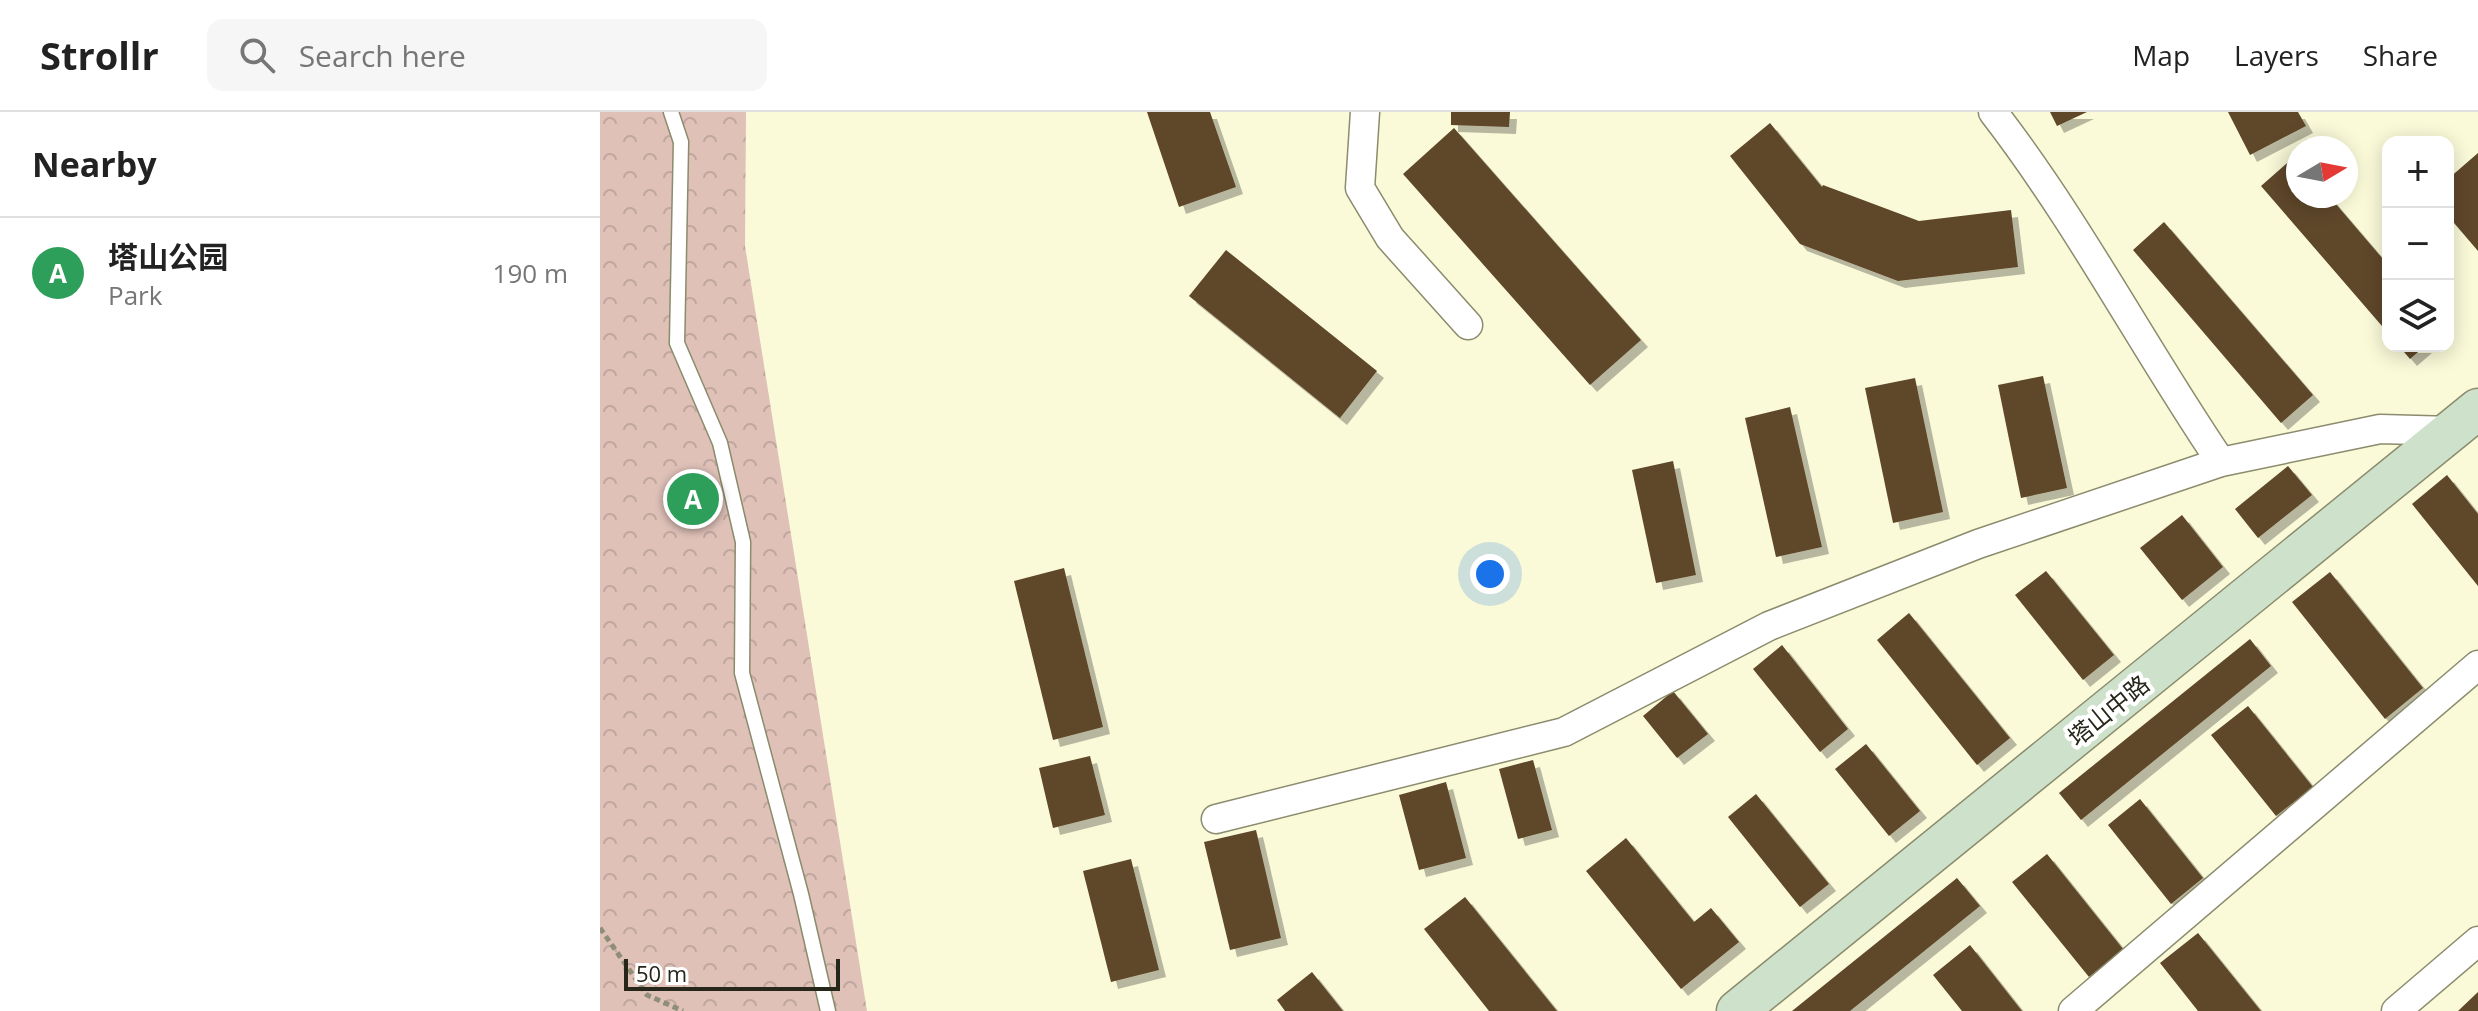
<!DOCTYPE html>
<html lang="en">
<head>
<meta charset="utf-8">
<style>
  body { margin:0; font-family:"Open Sans","Noto Sans SC",sans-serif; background:#f6f6f6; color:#222 }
  .controls { position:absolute; right:24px; top:24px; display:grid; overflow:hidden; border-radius:16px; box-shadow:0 4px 20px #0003 }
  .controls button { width:72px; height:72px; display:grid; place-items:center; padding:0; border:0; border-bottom:2px solid #e0e0e0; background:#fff; color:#222; font:40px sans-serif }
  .compass { position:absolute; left:1686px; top:24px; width:72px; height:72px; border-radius:50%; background:#fff; box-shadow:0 4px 20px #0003; rotate:80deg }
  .scale { position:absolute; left:24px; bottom:20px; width:216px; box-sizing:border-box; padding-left:8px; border:4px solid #26261a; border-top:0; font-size:22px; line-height:28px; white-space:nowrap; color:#26261a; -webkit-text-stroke:6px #fff; paint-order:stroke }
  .you { position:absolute; left:890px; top:462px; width:28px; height:28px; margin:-20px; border:6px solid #fff; border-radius:50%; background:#1a73e8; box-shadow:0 0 0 12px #1a73e833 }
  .badge { display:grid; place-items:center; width:52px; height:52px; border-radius:50%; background:#ea580c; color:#fff; font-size:26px; font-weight:700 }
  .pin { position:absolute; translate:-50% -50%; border:4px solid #fff; box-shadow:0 2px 8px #0006 }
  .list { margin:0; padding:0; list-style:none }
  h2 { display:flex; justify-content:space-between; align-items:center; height:104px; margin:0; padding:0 32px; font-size:34px }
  h2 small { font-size:26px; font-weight:400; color:#767676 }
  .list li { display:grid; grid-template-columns:52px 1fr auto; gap:24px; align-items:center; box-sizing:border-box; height:112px; padding:0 32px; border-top:2px solid #e0e0e0 }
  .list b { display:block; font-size:30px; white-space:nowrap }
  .list p { margin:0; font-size:26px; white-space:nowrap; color:#767676 }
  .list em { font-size:26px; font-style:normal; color:#767676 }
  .icon { flex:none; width:44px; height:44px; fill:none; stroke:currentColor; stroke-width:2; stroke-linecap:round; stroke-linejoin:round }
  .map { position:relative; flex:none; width:1878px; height:899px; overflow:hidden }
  header { display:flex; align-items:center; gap:48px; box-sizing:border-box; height:112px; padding:0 40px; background:#fff; border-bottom:2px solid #e0e0e0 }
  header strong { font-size:38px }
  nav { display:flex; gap:44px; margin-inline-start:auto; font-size:28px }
  .search { width:560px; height:72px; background:#f6f6f6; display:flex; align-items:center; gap:20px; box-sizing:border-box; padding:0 28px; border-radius:16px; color:#767676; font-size:30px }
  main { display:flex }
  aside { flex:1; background:#fff }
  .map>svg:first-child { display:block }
  .forest { fill:url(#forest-crowns) }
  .building { fill:#5e4629; filter:url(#shadow) }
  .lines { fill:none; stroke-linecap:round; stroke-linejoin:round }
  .lane-casing { stroke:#8b8b6d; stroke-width:17 }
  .street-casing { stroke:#8b8b6d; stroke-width:31 }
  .secondary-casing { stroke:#8b8b6d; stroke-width:43 }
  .path { stroke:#8f8f78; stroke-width:5; stroke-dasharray:6 4; stroke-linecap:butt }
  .lane { stroke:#fff; stroke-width:14 }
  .street { stroke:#fff; stroke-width:28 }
  .secondary { stroke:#cee2cb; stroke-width:40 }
  .labels { text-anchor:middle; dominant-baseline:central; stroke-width:8; stroke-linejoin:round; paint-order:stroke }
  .street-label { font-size:24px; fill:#26261a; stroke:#fff }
</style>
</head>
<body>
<header>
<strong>Strollr</strong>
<div class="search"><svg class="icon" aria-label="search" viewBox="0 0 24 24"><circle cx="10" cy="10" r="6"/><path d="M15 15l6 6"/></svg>Search here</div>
<nav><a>Map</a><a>Layers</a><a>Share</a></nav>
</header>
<main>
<aside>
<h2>Nearby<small></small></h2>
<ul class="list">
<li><span class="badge" style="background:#2e9e5b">A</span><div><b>塔山公园</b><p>Park</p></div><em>190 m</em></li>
</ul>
</aside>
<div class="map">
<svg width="1878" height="899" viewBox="0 0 1878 899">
  <defs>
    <pattern id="forest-crowns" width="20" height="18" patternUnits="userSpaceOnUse" patternTransform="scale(2)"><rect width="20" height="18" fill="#dfc1b8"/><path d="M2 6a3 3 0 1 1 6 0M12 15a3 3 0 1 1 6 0" fill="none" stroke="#bfa69e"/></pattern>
    <filter id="shadow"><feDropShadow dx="7" dy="7" stdDeviation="0" flood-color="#0004"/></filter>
  </defs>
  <rect width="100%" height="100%" fill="#fafad9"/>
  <path class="forest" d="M0 0H146L145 134 267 899H0Z"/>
  <g class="building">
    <path d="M547 0H610L636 75 579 95Z"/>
    <path d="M851 0H910L909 15 851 13Z"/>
    <path d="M1450 0H1487L1457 14Z"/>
    <path d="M1628 0H1698L1706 14 1650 43Z"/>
    <path d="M1170 11 1222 75 1223 73 1319 109 1411 98 1418 155 1298 169 1200 132 1130 44Z"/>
    <path d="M854 16 1041 228 990 273 803 62Z"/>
    <path d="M1878 41V139L1848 104V67Z"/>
    <path d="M1695 44 1698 48V84H1729L1788 153V221L1661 74Z"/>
    <path d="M1564 110 1713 283 1681 311 1533 138Z"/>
    <path d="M626 138 777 259 740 306 589 184Z"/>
    <path d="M1799 234H1825L1810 247Z"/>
    <path d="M1443 264 1467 376 1421 386 1398 273Z"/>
    <path d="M1315 266 1343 400 1293 411 1265 276Z"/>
    <path d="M1190 295 1222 435 1176 445 1145 306Z"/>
    <path d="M1073 349 1096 463 1056 471 1032 358Z"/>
    <path d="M1688 354 1712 383 1658 426 1635 397Z"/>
    <path d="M1847 363 1878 402V474L1812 392Z"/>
    <path d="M1582 403 1623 455 1582 488 1540 436Z"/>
    <path d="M464 456 503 615 453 628 414 469Z"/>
    <path d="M1446 459 1514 543 1483 568 1415 483Z"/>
    <path d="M1730 460 1823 576 1785 607 1692 490Z"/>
    <path d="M1309 501 1410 626 1377 653 1277 528Z"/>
    <path d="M1650 527 1671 554 1481 708 1459 681Z"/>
    <path d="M1182 533 1248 617 1220 640 1153 557Z"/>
    <path d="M1073 579 1108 622 1077 646 1043 604Z"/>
    <path d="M1648 594 1713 675 1676 704 1611 623Z"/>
    <path d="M1266 632 1320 699 1289 724 1235 657Z"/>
    <path d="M490 644 505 703 453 716 439 656Z"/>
    <path d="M933 648 952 718 918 727 899 657Z"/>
    <path d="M846 670 866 746 819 758 799 683Z"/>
    <path d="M1156 682 1229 772 1200 795 1128 705Z"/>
    <path d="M1540 687 1603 766 1571 792 1508 713Z"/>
    <path d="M656 718 681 826 630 838 604 730Z"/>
    <path d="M1026 726 1094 810 1111 796 1139 830 1081 877 986 759Z"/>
    <path d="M1447 742 1523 837 1489 865 1412 770Z"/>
    <path d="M531 747 559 858 511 870 483 759Z"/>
    <path d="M1357 766 1380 794 1250 899H1192Z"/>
    <path d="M865 785 957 899H889L824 817Z"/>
    <path d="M1598 821 1661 899H1598L1560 851Z"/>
    <path d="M1370 833 1422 899H1362L1333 863Z"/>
    <path d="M712 860 743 899H685L677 888Z"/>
    <path d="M1878 880V899H1858Z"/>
  </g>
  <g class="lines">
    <defs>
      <path id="lane" d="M71 0 81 30 77 231 120 331 143 430 142 561 201 782 228 899"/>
      <g id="street">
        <path d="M765 0 760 76 790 126 868 213"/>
        <path d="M1393 0C1478 110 1543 235 1621 350"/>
        <path d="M616 707 964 620 1169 514 1378 432 1621 350 1780 317 1852 319"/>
        <path d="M1473 899 1878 553"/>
        <path d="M1796 899 1878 829"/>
      </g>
      <path id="secondary" d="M1137 899 1878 297"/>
    </defs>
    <use href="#lane" class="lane-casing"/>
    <use href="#street" class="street-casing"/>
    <use href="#secondary" class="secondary-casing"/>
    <path class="path" d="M0 816 47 883 83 899"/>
    <use href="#lane" class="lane"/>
    <use href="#street" class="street"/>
    <use href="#secondary" class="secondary"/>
  </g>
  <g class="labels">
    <g class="street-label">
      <text transform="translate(1508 598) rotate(-39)">塔山中路</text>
    </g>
  </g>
</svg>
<div class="controls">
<button>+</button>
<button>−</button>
<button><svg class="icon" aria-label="layers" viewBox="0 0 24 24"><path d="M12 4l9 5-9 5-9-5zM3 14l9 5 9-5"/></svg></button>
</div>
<svg class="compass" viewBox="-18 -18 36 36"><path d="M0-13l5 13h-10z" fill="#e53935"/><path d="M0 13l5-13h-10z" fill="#767676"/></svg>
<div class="scale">50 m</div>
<div class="you"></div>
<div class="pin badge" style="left:93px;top:387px;background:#2e9e5b">A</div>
</div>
</main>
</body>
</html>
